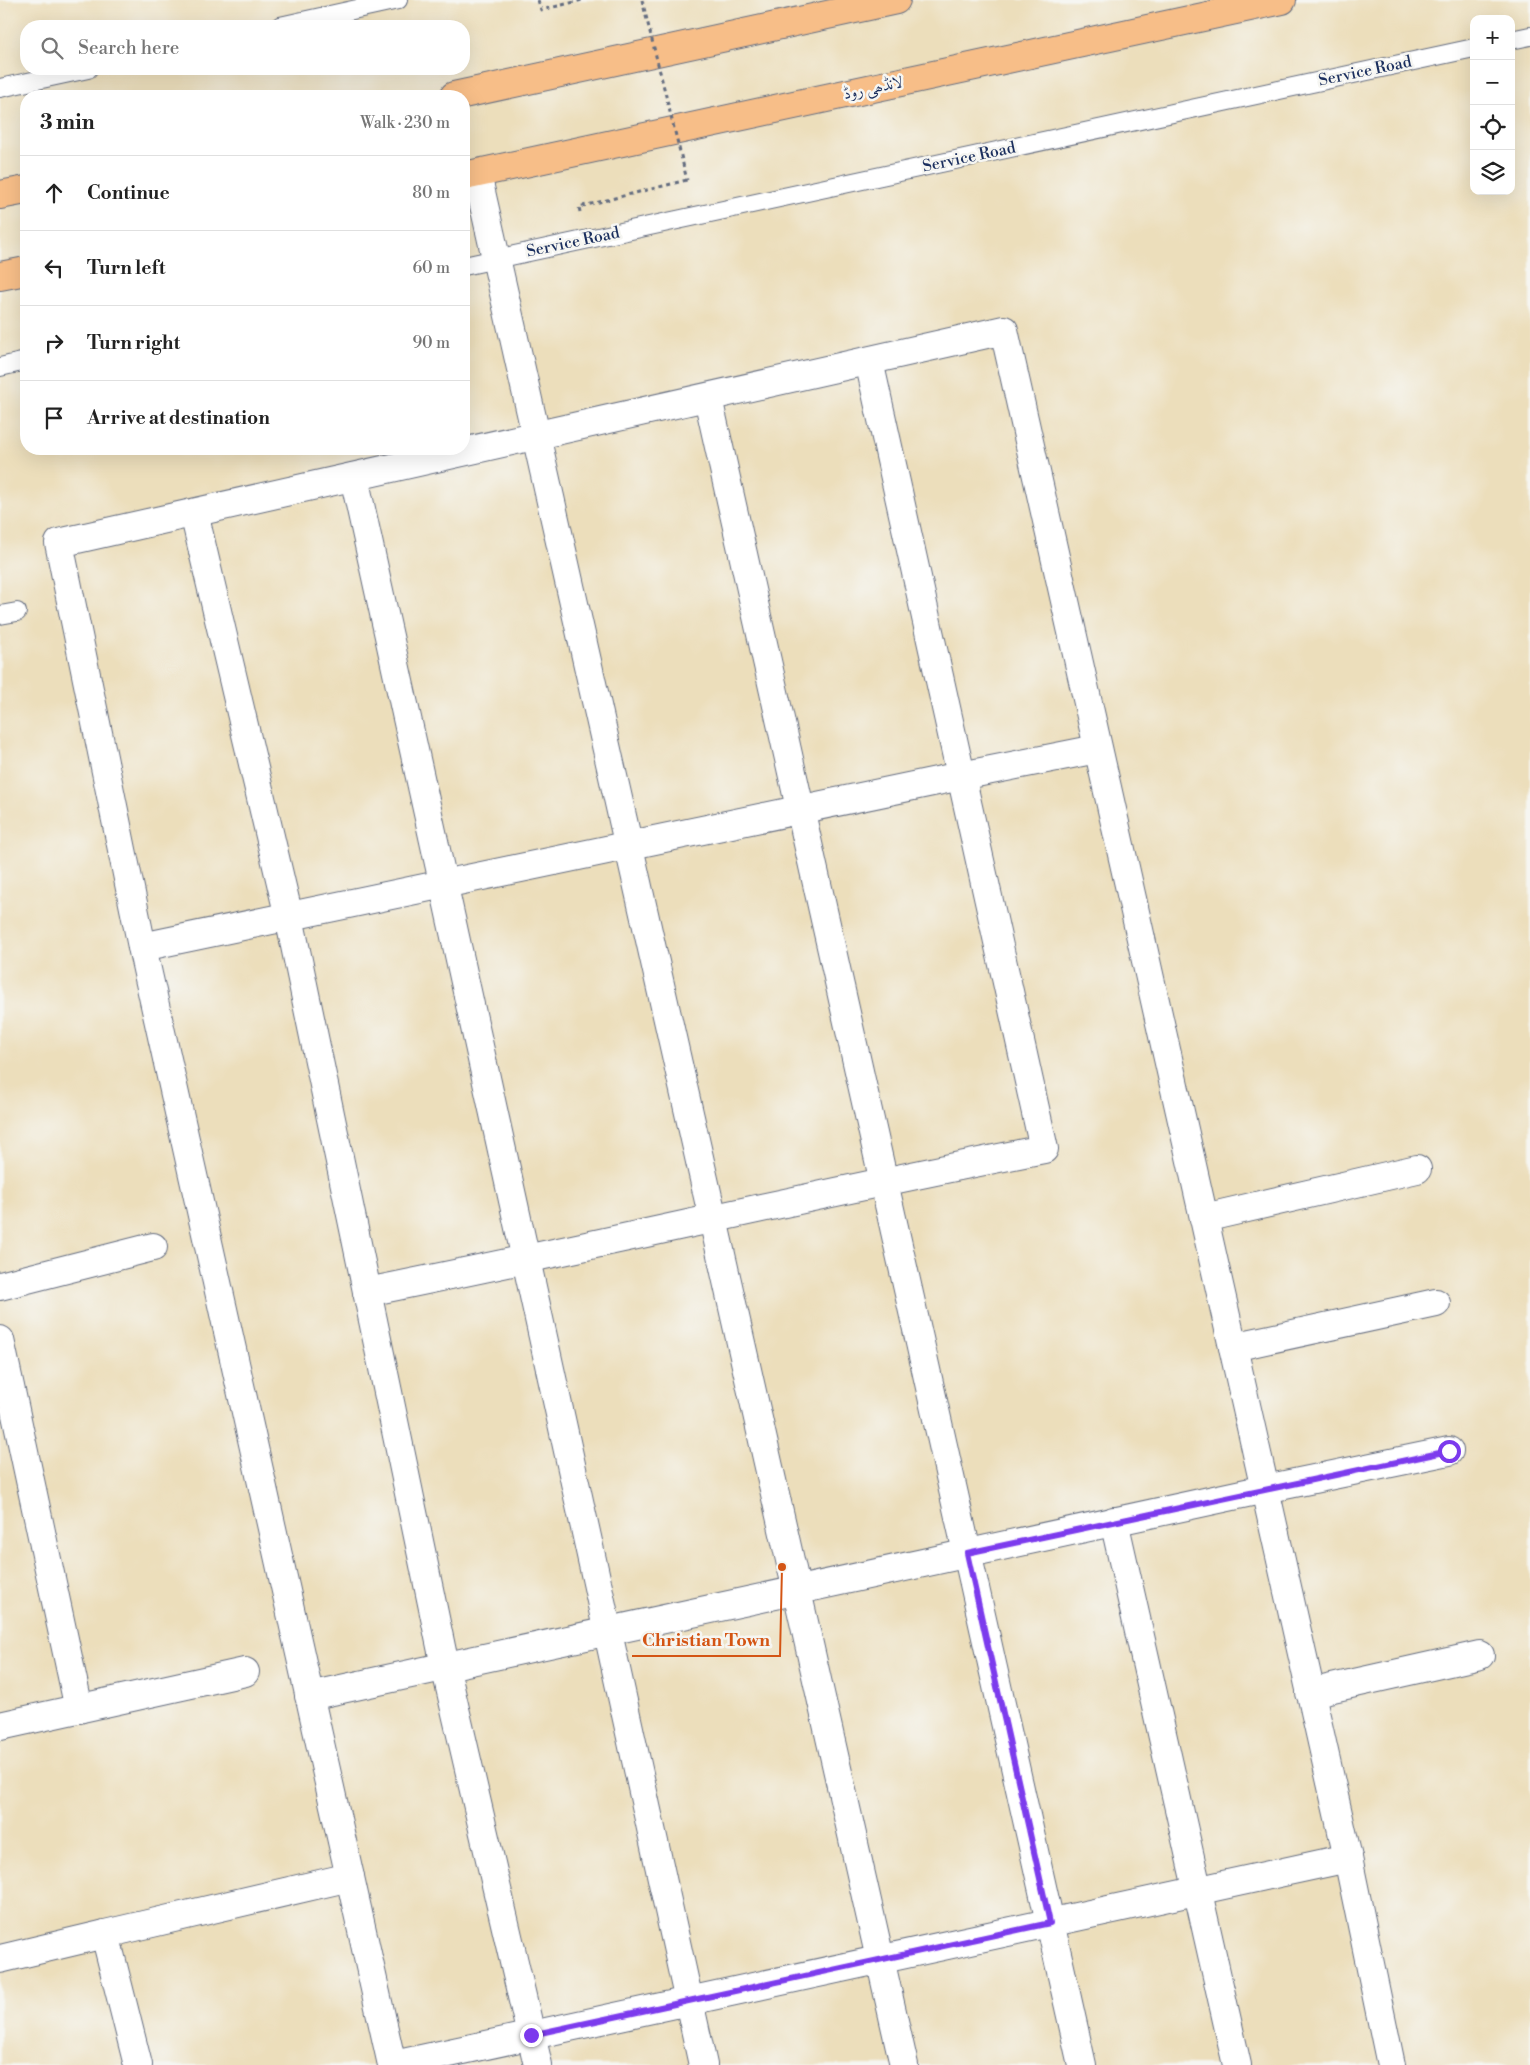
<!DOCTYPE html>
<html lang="en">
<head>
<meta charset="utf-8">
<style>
  body { margin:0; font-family:"Libre Bodoni",Amiri,serif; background:#f2f2f2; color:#222 }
  .controls { position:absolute; right:15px; top:15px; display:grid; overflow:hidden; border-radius:10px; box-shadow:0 5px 20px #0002 }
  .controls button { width:45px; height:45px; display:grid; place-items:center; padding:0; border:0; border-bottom:1px solid #e0e0e0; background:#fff; color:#222; font:25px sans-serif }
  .stop { position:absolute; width:15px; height:15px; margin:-11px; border:4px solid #7c3aed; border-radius:50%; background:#fff }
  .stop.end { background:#7c3aed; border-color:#fff; box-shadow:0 1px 5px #0008 }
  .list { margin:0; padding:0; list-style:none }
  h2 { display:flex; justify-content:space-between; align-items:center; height:65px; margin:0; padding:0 20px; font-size:21px }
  h2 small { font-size:16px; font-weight:400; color:#767676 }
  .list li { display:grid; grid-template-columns:32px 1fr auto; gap:15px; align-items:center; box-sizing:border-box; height:75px; padding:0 20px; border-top:1px solid #e0e0e0 }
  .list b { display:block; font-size:19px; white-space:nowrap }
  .list em { font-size:16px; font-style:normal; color:#767676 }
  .icon { flex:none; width:28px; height:28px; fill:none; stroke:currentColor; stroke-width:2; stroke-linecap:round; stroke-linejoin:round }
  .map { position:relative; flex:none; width:1530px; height:2065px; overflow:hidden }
  .search { position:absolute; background:#fff; box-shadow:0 5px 20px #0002; left:20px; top:20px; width:450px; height:55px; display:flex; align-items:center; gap:12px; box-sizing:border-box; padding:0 18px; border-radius:20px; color:#767676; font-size:19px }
  .panel { position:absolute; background:#fff; box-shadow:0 5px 20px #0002; left:20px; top:90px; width:450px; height:365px; border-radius:20px }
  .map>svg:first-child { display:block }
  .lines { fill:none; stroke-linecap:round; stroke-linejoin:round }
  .service-casing { stroke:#646c7f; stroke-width:20 }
  .minor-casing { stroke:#646c7f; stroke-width:30 }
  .primary-casing { stroke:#646c7f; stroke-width:30 }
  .path { stroke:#646c7f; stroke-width:3; stroke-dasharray:4 4; stroke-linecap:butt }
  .service { stroke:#fff; stroke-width:18 }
  .minor { stroke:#fff; stroke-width:28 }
  .primary { stroke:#f7be88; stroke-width:28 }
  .path-bridge { stroke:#646c7f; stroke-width:3; stroke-dasharray:4 4; stroke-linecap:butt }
  .route { stroke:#7c3aed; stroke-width:6 }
  .labels { text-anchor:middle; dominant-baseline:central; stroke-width:5; stroke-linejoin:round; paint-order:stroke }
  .street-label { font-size:16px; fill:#1b2f5e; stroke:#f6f6f2 }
  .leader { fill:none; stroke:#d45514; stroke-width:2 }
  .callout-dot { fill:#d45514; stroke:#f6f6f2; stroke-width:2 }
  .callout-label { font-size:18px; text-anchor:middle; font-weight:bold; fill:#d45514; stroke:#f6f6f2; stroke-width:5; stroke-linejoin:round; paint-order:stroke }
</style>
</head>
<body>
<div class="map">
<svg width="1530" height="2065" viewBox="0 0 1530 2065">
  <rect width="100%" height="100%" fill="#f6f6f2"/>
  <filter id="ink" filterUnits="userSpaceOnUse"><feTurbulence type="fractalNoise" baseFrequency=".02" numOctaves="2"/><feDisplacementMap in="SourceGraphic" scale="10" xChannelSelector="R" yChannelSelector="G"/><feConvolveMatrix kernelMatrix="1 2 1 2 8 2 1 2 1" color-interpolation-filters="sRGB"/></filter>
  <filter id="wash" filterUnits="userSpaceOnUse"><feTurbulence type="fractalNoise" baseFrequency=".0096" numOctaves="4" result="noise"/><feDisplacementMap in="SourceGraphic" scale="20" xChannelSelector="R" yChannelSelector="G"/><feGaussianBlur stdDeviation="1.12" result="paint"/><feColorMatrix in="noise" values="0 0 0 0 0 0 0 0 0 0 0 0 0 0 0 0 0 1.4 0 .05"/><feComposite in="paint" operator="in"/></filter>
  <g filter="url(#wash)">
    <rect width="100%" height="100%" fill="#ecdebb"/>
  </g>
  <g filter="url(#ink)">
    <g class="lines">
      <defs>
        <g id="service">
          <path d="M280 26 398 0"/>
          <path d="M1511 40 1530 36"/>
          <path d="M0 88 88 69"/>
          <path d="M464 266 1474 48"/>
          <path d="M0 367 26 361"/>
          <path d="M0 615 17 612"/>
        </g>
        <g id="minor">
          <path d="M477 174 904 2065"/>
          <path d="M708 398 1082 2065"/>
          <path d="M354 477 703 2065"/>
          <path d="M194 513 289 917 445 1666 538 2065"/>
          <path d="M142 947 961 776 1097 749"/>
          <path d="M1204 1218 1417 1169"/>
          <path d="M0 1286 153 1247"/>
          <path d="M367 1292C593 1247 818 1193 1044 1149L869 361"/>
          <path d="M0 1340 79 1709"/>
          <path d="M1233 1347 1436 1303"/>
          <path d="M1114 1521 1237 2065"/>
          <path d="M1310 1693 1480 1655"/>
          <path d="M309 1696 1265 1489 1449 1451"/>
          <path d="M0 1726 245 1672"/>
          <path d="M0 1959 105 1934"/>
          <path d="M138 2065 105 1934 350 1877"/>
          <path d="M392 2065 142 947 59 543 1004 330 1348 1858 1391 2065"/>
          <path d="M394 2065 1348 1858"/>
        </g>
        <g id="primary">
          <path d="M454 96 896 0"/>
          <path d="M464 176 1282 0"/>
          <path d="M0 195 26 190"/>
          <path d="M0 276 26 271"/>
        </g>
      </defs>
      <use href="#service" class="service-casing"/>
      <use href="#minor" class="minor-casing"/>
      <use href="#primary" class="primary-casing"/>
      <g class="path">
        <path d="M538 0 541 10 583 0"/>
        <path d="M580 212 579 207 687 180"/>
      </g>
      <use href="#service" class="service"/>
      <use href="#minor" class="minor"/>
      <use href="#primary" class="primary"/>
      <path class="path-bridge" d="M642 0 687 180"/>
    </g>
  </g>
  <g class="lines" filter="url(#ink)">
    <path class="route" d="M531 2035 1050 1923 967 1553 1449 1451"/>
  </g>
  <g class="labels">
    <g class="street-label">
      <text transform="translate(1365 71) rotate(-12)">Service Road</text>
      <text transform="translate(873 88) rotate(-12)">لانڈھی روڈ</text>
      <text transform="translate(969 157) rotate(-12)">Service Road</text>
      <text transform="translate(573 242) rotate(-12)">Service Road</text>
    </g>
  </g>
  <path class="leader" d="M782 1567L780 1656H632"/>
  <circle class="callout-dot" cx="782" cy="1567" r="5"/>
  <g class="callout-label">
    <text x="706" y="1646">Christian Town</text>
  </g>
</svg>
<div class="controls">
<button>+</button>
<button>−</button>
<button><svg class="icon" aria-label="locate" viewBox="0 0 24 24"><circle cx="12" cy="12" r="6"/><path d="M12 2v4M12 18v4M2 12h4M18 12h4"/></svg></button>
<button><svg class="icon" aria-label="layers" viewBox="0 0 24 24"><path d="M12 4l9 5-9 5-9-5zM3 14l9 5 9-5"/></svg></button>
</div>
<div class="stop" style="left:1449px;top:1451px"></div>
<div class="stop end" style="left:531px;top:2035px"></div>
<div class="search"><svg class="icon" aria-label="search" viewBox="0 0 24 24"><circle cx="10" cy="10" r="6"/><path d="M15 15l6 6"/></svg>Search here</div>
<section class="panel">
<h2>3 min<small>Walk · 230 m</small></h2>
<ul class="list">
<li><svg class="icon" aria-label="ahead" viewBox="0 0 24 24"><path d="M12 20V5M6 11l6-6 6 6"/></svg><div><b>Continue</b></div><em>80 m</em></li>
<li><svg class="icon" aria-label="left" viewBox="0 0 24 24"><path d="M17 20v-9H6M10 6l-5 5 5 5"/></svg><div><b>Turn left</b></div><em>60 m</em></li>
<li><svg class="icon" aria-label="right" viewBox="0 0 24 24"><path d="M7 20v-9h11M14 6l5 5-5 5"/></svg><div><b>Turn right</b></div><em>90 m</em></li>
<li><svg class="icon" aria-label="arrive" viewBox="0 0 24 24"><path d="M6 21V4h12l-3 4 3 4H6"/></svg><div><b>Arrive at destination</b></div></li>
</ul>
</section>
</div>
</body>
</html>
